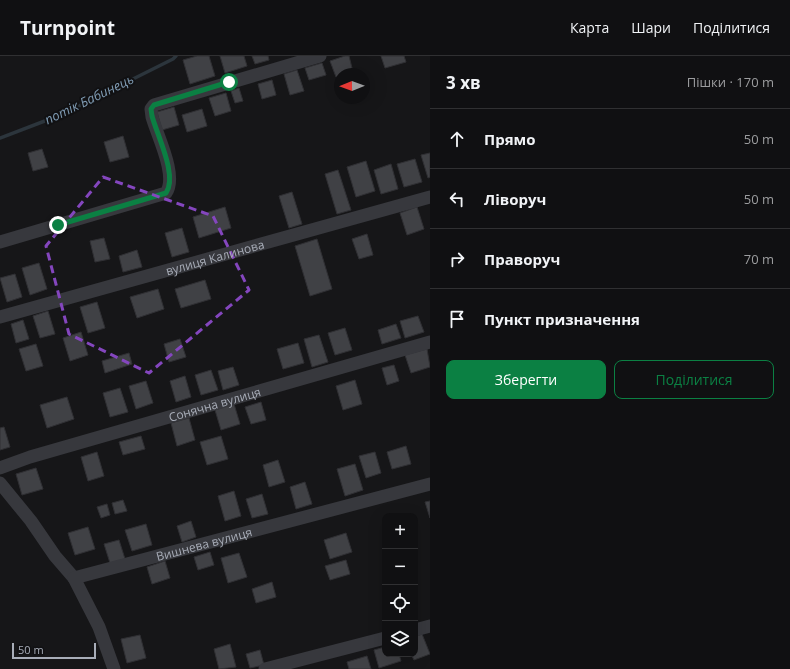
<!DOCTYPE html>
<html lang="uk">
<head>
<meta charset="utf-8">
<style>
  body { margin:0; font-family:"Open Sans",sans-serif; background:#1e1e20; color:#f1f3f6 }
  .controls { position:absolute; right:12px; bottom:12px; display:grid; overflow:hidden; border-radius:8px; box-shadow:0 4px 16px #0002 }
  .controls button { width:36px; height:36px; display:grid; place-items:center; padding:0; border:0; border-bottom:1px solid #303032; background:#101012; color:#f1f3f6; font:20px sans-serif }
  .compass { position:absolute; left:334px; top:12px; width:36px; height:36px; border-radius:50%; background:#101012; box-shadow:0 4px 16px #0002; rotate:269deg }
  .scale { position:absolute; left:12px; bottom:10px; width:84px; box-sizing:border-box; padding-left:4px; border:2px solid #a8adb8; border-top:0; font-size:11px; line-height:14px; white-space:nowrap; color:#a8adb8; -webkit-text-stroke:3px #111113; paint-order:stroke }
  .stop { position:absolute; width:12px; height:12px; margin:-9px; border:3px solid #0b8043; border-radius:50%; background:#fff }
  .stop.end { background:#0b8043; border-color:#fff; box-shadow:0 1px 4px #0008 }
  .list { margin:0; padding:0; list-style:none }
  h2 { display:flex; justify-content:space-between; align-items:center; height:52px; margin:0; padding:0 16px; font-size:17px }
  h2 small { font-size:13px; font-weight:400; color:#9c9d9f }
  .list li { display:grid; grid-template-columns:26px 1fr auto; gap:12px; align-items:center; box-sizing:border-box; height:60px; padding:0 16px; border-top:1px solid #303032 }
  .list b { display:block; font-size:15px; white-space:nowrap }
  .list em { font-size:13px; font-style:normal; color:#9c9d9f }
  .actions { display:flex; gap:8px; padding:12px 16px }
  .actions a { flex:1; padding:9px 0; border:1px solid #0b8043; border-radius:8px; text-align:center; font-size:14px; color:#0b8043 }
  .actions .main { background:#0b8043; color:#fff }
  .icon { flex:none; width:22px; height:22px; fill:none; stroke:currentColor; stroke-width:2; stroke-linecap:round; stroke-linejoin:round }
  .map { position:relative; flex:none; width:430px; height:613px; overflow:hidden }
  header { display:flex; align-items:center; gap:24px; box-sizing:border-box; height:56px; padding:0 20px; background:#101012; border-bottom:1px solid #303032 }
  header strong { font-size:19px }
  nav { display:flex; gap:22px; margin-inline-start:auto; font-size:14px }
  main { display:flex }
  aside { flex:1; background:#101012 }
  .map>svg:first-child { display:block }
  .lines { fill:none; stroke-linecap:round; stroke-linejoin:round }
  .stream { stroke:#2c353c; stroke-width:3.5 }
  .building { fill:#404145; stroke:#303034 }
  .street { stroke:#37383d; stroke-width:13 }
  .route { stroke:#0b8043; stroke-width:5 }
  .marked { fill:none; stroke:#8446be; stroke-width:3; stroke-dasharray:8 5; stroke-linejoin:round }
  .labels { text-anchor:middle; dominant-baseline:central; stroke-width:4; stroke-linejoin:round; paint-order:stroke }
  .street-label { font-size:12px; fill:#a8adb8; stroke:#111113 }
  .water-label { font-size:13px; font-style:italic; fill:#7f9bb3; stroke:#111113 }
</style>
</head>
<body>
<header>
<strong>Turnpoint</strong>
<nav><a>Карта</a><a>Шари</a><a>Поділитися</a></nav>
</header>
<main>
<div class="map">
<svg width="430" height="613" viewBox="0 0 430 613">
  <rect width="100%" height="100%" fill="#161618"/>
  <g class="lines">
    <path class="stream" d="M0 82 63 58 173 3 176 0"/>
  </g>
  <g class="building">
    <path d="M197 0H209L215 20 190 28 183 4Z"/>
    <path d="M220 0H244L247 10 225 17Z"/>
    <path d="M252 0H268L269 4 255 8Z"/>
    <path d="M345 0H349L353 16 340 18V20L336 21 330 5Z"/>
    <path d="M381 0H404L406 6 385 12Z"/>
    <path d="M322 7 326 19 309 24 305 12Z"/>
    <path d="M297 14 304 35 290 39 284 18Z"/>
    <path d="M272 24 276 39 262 43 258 28Z"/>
    <path d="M239 32 243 45 235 47 231 35Z"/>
    <path d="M226 37 231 55 215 60 209 42Z"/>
    <path d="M174 51 179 69 162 74 157 56Z"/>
    <path d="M202 53 207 70 187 76 182 59Z"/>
    <path d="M123 80 129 101 110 106 104 86Z"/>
    <path d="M42 93 48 111 33 115 28 97Z"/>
    <path d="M430 97V121L428 122 421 99Z"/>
    <path d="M415 103 422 126 404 131 397 108Z"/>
    <path d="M366 105 375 135 356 141 347 111Z"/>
    <path d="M391 108 398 133 381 138 374 114Z"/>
    <path d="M338 114 351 154 337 158 325 118Z"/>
    <path d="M292 136 302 168 289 172 279 140Z"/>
    <path d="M225 151 231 172 199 182 193 161Z"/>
    <path d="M417 151 424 173 407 179 400 157Z"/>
    <path d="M182 172 189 196 172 201 165 177Z"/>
    <path d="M367 178 373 199 359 203 352 183Z"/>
    <path d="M104 182 110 203 95 206 90 185Z"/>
    <path d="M317 183 332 233 310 240 295 190Z"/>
    <path d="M137 194 142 211 123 216 119 200Z"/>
    <path d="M39 207 47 233 30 239 22 212Z"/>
    <path d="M15 218 22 241 7 246 0 222Z"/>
    <path d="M205 224 211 243 181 252 175 233Z"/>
    <path d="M158 233 164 253 137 262 130 241Z"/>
    <path d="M97 246 105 272 88 277 80 251Z"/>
    <path d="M48 255 55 278 40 282 33 260Z"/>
    <path d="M418 260 424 276 405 282 400 265Z"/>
    <path d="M23 264 29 283 16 287 11 268Z"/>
    <path d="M396 268 401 282 382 288 378 274Z"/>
    <path d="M345 272 352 294 335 299 328 277Z"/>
    <path d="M81 276 88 299 70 305 63 282Z"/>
    <path d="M319 279 328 306 312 311 304 283Z"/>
    <path d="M180 283 186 301 169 306 164 288Z"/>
    <path d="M298 287 304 307 283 313 277 293Z"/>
    <path d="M36 288 43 310 26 315 19 293Z"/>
    <path d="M427 293 430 311 411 317 405 299Z"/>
    <path d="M129 297 132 308 105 317 102 305Z"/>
    <path d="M394 309 399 325 387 329 382 312Z"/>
    <path d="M233 311 239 329 223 334 218 315Z"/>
    <path d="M211 314 218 334 201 339 195 319Z"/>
    <path d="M185 320 191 341 176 346 170 325Z"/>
    <path d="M355 324 362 348 343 354 336 330Z"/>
    <path d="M146 325 153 347 136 353 129 330Z"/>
    <path d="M120 332 128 356 110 361 103 337Z"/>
    <path d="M67 341 74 363 47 372 40 349Z"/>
    <path d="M261 346 266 364 251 368 245 351Z"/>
    <path d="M234 348 240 368 221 374 215 354Z"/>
    <path d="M189 362 195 384 177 390 171 367Z"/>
    <path d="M4 371 10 391 0 394V372Z"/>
    <path d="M141 380 145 393 123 399 119 386Z"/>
    <path d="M221 380 228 403 207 409 200 386Z"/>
    <path d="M406 390 411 408 392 413 387 396Z"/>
    <path d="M97 396 104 420 88 425 81 401Z"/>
    <path d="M375 396 381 417 366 422 359 400Z"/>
    <path d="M278 404 285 426 269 431 263 409Z"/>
    <path d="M355 408 363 434 345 440 337 413Z"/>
    <path d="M36 412 43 433 22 439 16 418Z"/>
    <path d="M305 426 312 448 296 453 290 431Z"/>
    <path d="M234 435 241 460 225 465 218 440Z"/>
    <path d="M262 438 268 458 252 462 246 443Z"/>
    <path d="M123 444 127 455 115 458 112 447Z"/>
    <path d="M430 445V462L425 446Z"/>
    <path d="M107 448 110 459 101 462 97 451Z"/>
    <path d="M191 465 196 481 182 486 177 470Z"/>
    <path d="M146 468 152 489 132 495 125 474Z"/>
    <path d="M88 471 95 493 75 499 68 477Z"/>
    <path d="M346 477 352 496 330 503 324 484Z"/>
    <path d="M119 484 125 503 110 507 104 488Z"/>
    <path d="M210 496 214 509 198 514 194 501Z"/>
    <path d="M239 497 247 521 228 527 221 502Z"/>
    <path d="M346 504 350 518 330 524 325 510Z"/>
    <path d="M165 505 170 522 152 528 147 511Z"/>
    <path d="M272 526 276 541 256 547 252 533Z"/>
    <path d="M422 578 430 598 414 604 411 598H415V581Z"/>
    <path d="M140 579 146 602 127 607 121 583Z"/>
    <path d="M230 588 236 611 219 613 214 593Z"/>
    <path d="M385 591V598H399L401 605 379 612 374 594Z"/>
    <path d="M260 594 264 609 250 612 246 598Z"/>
    <path d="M367 600 371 613H349L347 606Z"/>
  </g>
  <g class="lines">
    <g class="street">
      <path d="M0 186 166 137C178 120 157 79 152 61L151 53 154 49 320 0"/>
      <path id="s1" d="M0 261 430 141"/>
      <path id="s2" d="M0 412 30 401 430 286"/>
      <path d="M0 427 31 465 55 500 74 522"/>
      <path d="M415 574 430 570"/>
      <path id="s3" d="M114 613 99 571 74 522 430 428"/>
      <path d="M265 613 385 582"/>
    </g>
  </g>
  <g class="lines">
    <path class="route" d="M58 169 166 137C178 120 157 79 152 60L151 53 154 49 229 26"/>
  </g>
  <path class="marked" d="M103 121 213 160 249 234 149 317 69 278 46 190Z"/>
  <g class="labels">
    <g class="street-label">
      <text stroke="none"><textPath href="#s1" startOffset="223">вулиця Калинова</textPath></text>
      <text stroke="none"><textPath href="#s2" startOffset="224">Сонячна вулиця</textPath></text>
      <text stroke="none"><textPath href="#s3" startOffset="234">Вишнева вулиця</textPath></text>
    </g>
    <g class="water-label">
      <text transform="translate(89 43) rotate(-26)">потік Бабинець</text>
    </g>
  </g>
</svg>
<div class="controls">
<button>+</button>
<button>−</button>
<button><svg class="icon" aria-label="locate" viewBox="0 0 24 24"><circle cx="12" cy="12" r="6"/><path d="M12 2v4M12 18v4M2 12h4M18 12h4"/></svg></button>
<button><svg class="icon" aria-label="layers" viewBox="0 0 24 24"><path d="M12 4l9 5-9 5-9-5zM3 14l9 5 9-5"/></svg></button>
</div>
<svg class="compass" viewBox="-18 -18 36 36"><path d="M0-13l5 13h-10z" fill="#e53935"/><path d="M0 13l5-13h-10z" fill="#9c9d9f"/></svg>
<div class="scale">50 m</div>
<div class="stop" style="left:229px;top:26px"></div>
<div class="stop end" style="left:58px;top:169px"></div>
</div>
<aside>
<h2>3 хв<small>Пішки · 170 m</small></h2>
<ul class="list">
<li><svg class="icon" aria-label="ahead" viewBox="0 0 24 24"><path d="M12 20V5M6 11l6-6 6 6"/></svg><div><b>Прямо</b></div><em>50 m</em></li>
<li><svg class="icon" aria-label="left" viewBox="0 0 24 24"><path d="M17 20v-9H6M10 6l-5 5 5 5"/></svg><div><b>Ліворуч</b></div><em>50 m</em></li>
<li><svg class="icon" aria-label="right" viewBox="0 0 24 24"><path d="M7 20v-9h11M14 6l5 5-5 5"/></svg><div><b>Праворуч</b></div><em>70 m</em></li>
<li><svg class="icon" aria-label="arrive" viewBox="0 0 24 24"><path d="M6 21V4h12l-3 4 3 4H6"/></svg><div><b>Пункт призначення</b></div></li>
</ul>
<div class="actions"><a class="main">Зберегти</a><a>Поділитися</a></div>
</aside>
</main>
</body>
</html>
